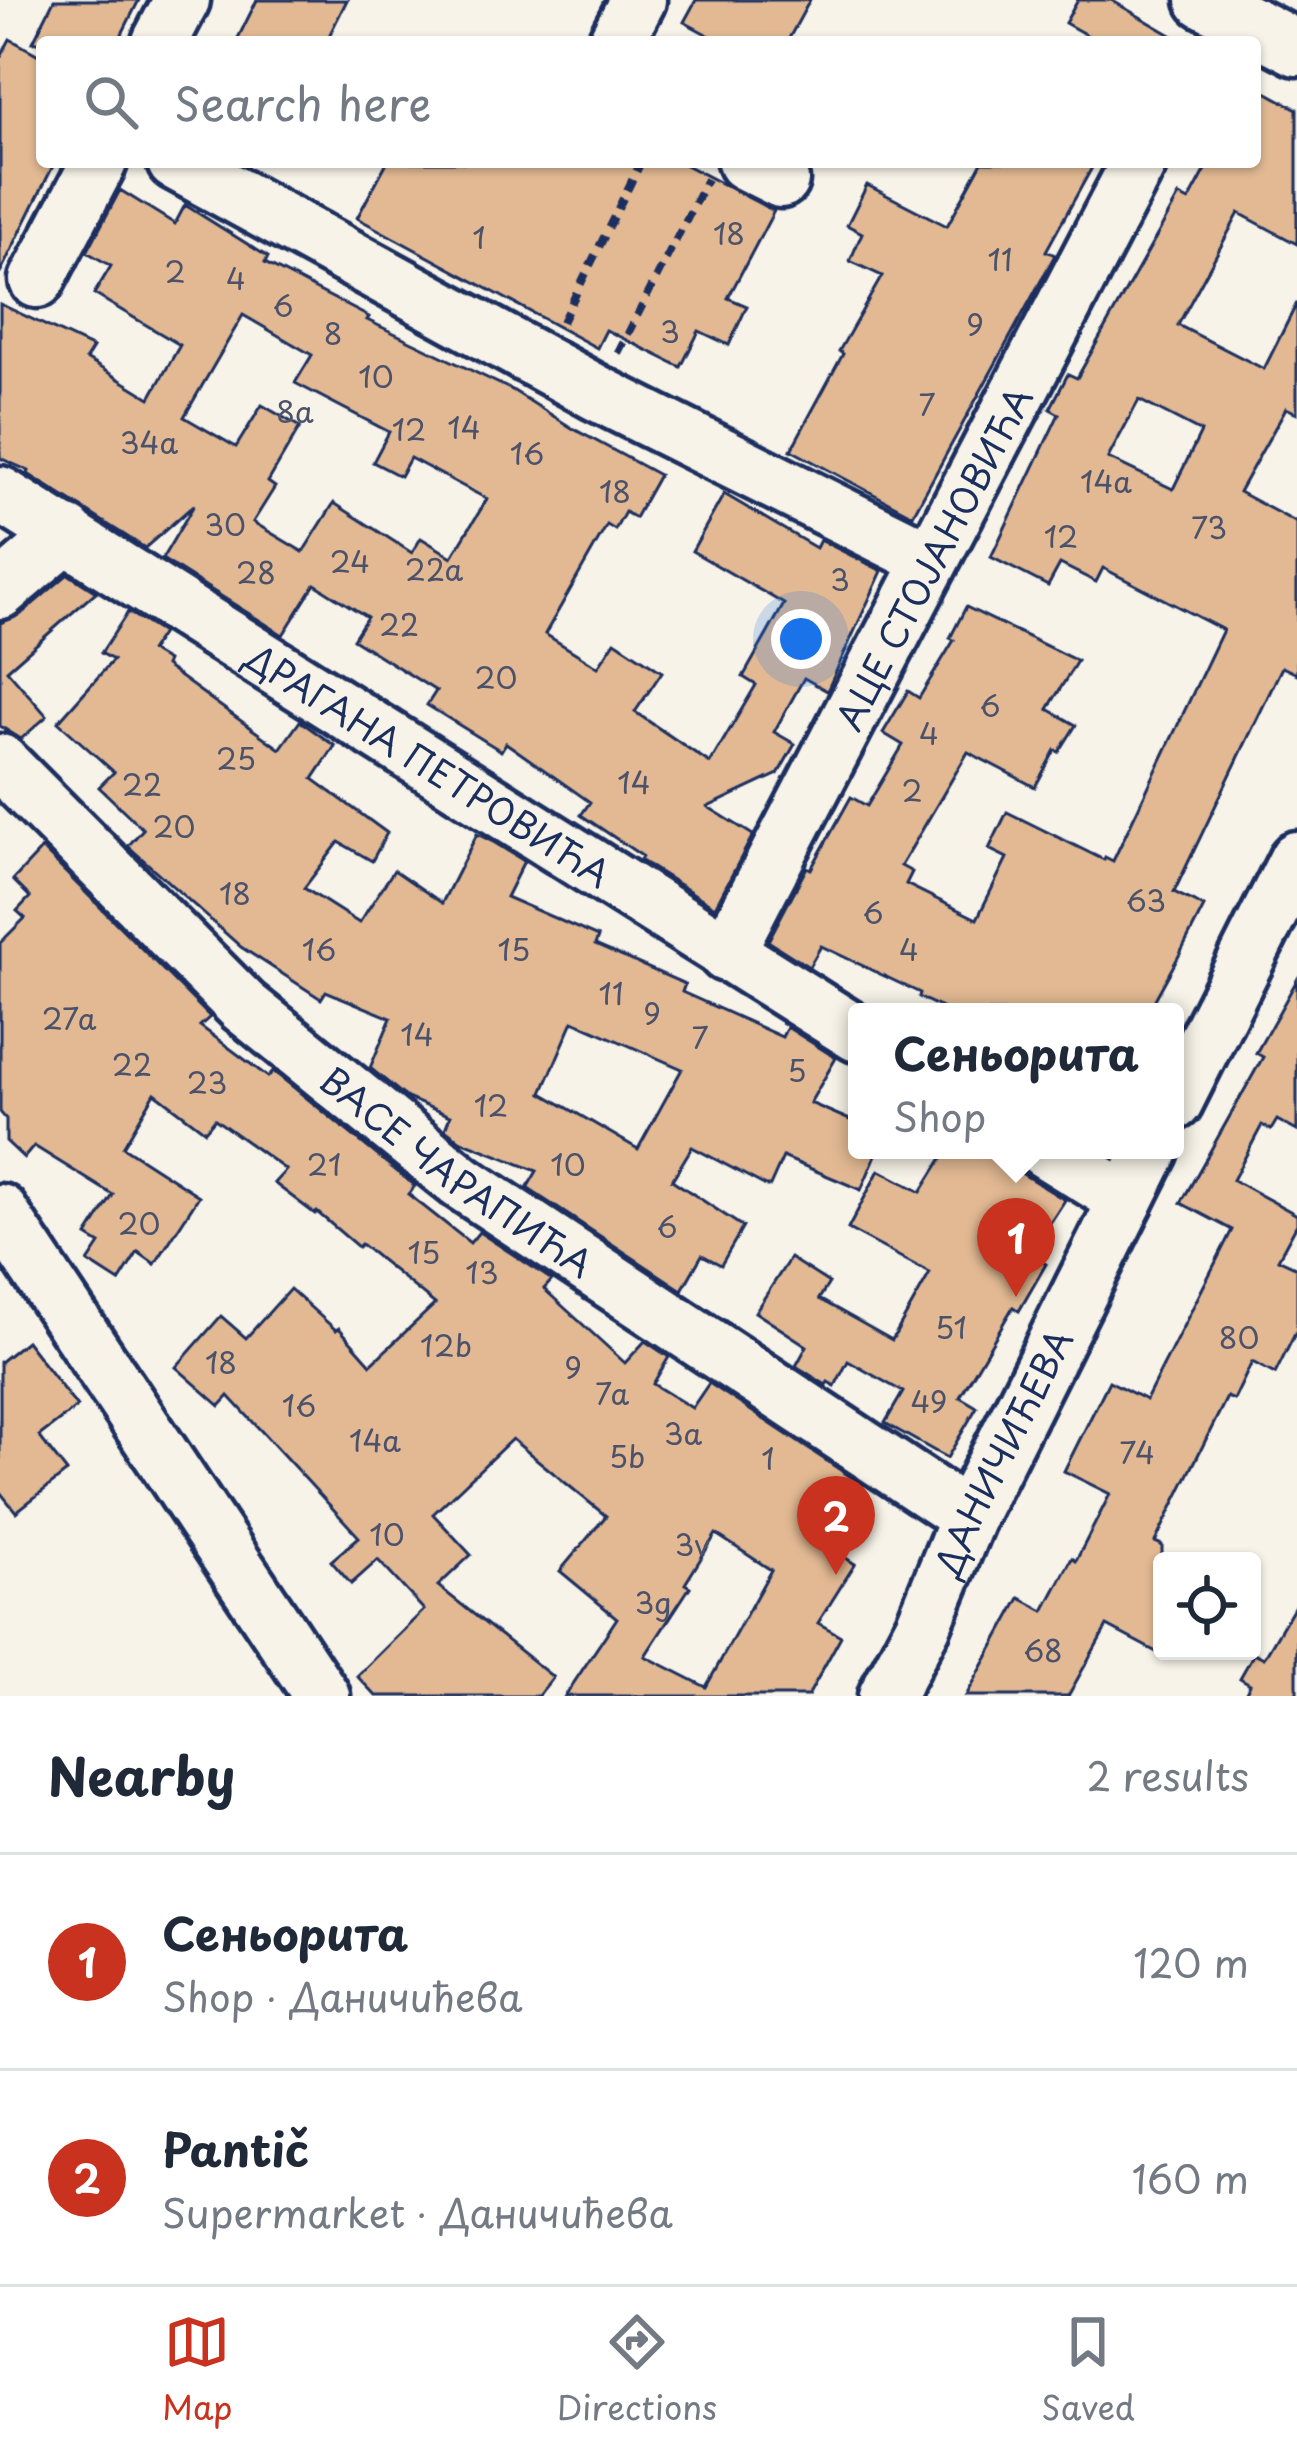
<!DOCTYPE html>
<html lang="en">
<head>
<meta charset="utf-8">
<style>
  body { margin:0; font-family:"Playpen Sans",sans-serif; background:#f6f6f7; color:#1f2937 }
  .controls { position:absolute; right:36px; bottom:36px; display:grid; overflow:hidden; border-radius:12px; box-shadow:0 3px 9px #0004 }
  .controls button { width:108px; height:108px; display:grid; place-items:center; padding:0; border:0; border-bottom:3px solid #e0e1e3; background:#fff; color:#1f2937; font:60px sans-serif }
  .you { position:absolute; left:801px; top:639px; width:42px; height:42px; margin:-30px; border:9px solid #fff; border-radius:50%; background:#1a73e8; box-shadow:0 0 0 18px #1a73e833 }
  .badge { display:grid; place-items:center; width:78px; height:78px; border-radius:50%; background:#c8321e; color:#fff; font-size:39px; font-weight:700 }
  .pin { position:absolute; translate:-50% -99px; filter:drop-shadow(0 3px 6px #0008) }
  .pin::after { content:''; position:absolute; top:63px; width:42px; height:36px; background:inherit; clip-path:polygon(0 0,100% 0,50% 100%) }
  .popup { position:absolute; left:848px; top:1003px; width:336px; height:156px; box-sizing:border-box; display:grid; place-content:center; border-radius:12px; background:#fff; filter:drop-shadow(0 3px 9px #0005); font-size:39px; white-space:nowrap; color:#747a83 }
  .popup b { font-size:45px; color:#1f2937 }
  .popup::after { content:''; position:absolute; left:50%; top:100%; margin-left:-24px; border:24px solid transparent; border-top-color:#fff }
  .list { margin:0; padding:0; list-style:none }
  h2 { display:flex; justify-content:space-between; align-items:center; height:156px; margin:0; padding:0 48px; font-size:51px }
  h2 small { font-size:39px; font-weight:400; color:#747a83 }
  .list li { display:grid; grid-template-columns:78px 1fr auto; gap:36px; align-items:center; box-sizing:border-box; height:216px; padding:0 48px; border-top:3px solid #e0e1e3 }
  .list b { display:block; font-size:45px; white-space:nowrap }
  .list p { margin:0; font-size:39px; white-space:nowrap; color:#747a83 }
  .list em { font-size:39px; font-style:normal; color:#747a83 }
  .icon { flex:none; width:66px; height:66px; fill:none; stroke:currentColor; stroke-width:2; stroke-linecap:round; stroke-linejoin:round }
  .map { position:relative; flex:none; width:1297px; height:1696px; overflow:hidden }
  .search { position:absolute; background:#fff; box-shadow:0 3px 9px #0004; left:36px; right:36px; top:36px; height:132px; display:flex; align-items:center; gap:30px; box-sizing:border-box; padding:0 42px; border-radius:12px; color:#747a83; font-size:45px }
  .sheet { height:588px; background:#fff }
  nav { display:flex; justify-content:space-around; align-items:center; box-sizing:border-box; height:168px; border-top:3px solid #e0e1e3; background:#fff; font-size:33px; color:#747a83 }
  nav a { display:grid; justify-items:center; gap:6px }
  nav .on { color:#c8321e }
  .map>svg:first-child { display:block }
  .building { fill:#e2b993; stroke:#1b2f5e; stroke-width:3; fill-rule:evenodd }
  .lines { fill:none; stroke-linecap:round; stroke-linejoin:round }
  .minor-casing { stroke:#1b2f5e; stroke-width:63 }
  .path { stroke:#1b2f5e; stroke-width:8; stroke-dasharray:12 9; stroke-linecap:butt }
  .minor { stroke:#f7f3e8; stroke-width:54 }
  .labels { text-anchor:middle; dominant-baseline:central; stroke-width:9; stroke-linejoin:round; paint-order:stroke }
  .number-label { font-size:30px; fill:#4d526b }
  .street-label { font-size:36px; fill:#1b2f5e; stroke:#f7f3e8 }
</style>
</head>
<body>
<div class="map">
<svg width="1297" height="1696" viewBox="0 0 1297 1696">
  <rect width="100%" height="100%" fill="#f7f3e8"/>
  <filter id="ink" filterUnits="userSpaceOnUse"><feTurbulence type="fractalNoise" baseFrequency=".00833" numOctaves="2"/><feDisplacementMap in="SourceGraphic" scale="24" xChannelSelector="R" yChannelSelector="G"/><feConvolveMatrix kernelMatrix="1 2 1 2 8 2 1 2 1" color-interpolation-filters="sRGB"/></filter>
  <g filter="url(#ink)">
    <g class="building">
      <path d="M54 0H139L118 42H33Z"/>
      <path d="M257 0H347L326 42H236Z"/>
      <path d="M696 0H810L787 42H721L684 22Z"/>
      <path d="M1078 0H1111L1183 42H1099L1065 23Z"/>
      <path d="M10 39 42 57V162H55L0 273V58Z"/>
      <path d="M1255 86 1297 109V244L1239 213 1178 325 1264 369 1297 303V413L1286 408 1239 492 1297 523V674L1282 667 1174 892 1204 907 1181 952 1148 1012H950L919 997 920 993 821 946 809 967 768 941 807 867 811 869 851 797 867 806 903 745 883 733 908 691 919 698 954 640 950 638 966 607 1077 661 1048 709 1076 725 1059 752 1055 750 1035 787 968 752 901 866 912 872 906 884 977 919 1007 858 989 849 1007 812 1104 860 1105 857 1113 861 1223 630 1103 568 1096 582 1060 564 1048 586 991 557 1059 414 1050 409 1068 374 1077 378 1179 196 1189 201 1210 162H1255ZM1139 400 1201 432 1173 489 1108 458Z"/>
      <path d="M387 162H680L774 211 728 298 747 306 729 345 699 331 681 367 606 330 597 348 357 218Z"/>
      <path d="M982 162H1095L1046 251 1055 255 913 515 791 450 843 354 839 351 882 276 850 261 862 233 847 225 867 185 947 226Z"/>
      <path d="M120 190 175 224 185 205 268 257 265 263 369 317 367 320 514 391 572 428 659 475 635 518 625 512 615 530 607 525 545 634 598 667 615 641 662 672 635 712 710 763 756 685 743 677 784 604 692 551 724 494 816 548 820 540 882 571 827 691 804 678 774 732 795 744 778 774 708 807 753 835 715 907 640 860 642 856 581 815 590 802 506 743 501 751 427 705 436 691 353 639 367 617 315 584 283 635 162 559 194 505 145 548 28 474 29 471 0 458V304L93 348 86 359 150 398 180 345 94 294 111 266 87 252ZM243 315 312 355 295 383 389 432 373 462 400 476 410 458 487 499 452 557 421 538 412 553 334 503 303 552 253 522 275 487 268 482 300 427 262 405 236 447 184 417Z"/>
      <path d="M68 574 96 592 7 670 47 716 21 739 0 726V623L20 615Z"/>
      <path d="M128 612 162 633 150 651 167 661 165 666 280 749 300 721 335 746 313 779 387 833 372 861 339 842 304 888 359 923 394 870 442 903 477 834 495 843 524 861 506 897 598 937 595 945 685 984 682 992 782 1037 787 1027 836 1058 810 1103 857 1123V1150H878L861 1190 783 1157 770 1186H766L692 1147 672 1180 743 1227 721 1265 702 1255 682 1290 527 1188 537 1171 461 1141 445 1129 450 1116 407 1098 370 1068 391 1018 326 991 321 999 241 947 128 846 143 829 99 787 114 772 58 722 113 660 101 653ZM573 1021 682 1069 638 1149 542 1093Z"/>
      <path d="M42 849 210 1017 200 1026 268 1077 273 1071 292 1086 415 1186 408 1194 470 1243 479 1232 552 1280 544 1289 625 1363 645 1341 669 1357 653 1384 692 1408 709 1383 863 1485 827 1546 855 1564 818 1623 841 1636 808 1696H565L617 1618 560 1571 606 1516 512 1439 433 1514 471 1555 438 1586 553 1677 538 1696H376L357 1676 424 1610 378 1560 351 1584 331 1561 359 1537 229 1396 220 1406 176 1367 221 1316 246 1338 290 1289 336 1330 339 1328 371 1364 435 1304 361 1244 358 1247 317 1212 315 1214 274 1183 286 1170 215 1119 205 1131 155 1093 123 1147 199 1196 155 1264 138 1252 119 1282 88 1262 100 1244 87 1236 113 1195 34 1146 24 1158 6 1141V1119L0 1112V943L25 918 17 911 30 897 13 880ZM716 1534 771 1570 706 1687 645 1656 690 1587 685 1584Z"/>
      <path d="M1297 980V1131L1277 1120 1271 1130 1262 1125 1233 1180 1297 1215V1224L1278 1259 1297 1268V1330L1275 1374 1252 1362 1234 1400 1227 1397 1155 1542 1162 1545V1655L1107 1626 1068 1696H966L1020 1598 1044 1611 1072 1558 1076 1561 1110 1494 1064 1471 1109 1381 1146 1400 1232 1230 1181 1203 1263 1057 1256 1053Z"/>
      <path d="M947 1150H995L1017 1163 1018 1171 1065 1200 1030 1254 1046 1264 1019 1311 1013 1307 960 1397 977 1407 947 1458 885 1423 903 1392 848 1361 835 1386 828 1382 826 1385 796 1366 807 1346 755 1312 790 1258 829 1283 819 1299 892 1340 930 1273 848 1229 879 1170 921 1192Z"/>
      <path d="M26 1341 77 1407 39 1436 67 1472 16 1512 0 1492V1362Z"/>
      <path d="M1297 1602V1696H1244L1250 1684 1240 1678 1254 1653 1264 1658Z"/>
    </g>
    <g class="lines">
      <defs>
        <g id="minor">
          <path d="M1204 0 1297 48"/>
          <path d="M160 42 182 0"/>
          <path d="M616 42 638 0"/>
          <path d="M175 162 597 393 929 559"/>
          <path d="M745 162 781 180"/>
          <path d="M37 280 99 162"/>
          <path id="s1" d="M0 494 857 1034"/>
          <path d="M0 591 67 534"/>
          <path id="s2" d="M0 762 243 1006 461 1182 968 1517"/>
          <path id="s3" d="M726 954 1139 162"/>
          <path d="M1175 1102 1297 859"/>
          <path d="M1045 1150 1126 1200"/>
          <path d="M0 1212 322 1696"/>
          <path id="s4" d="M886 1696 923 1626 968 1517 1151 1150"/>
        </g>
      </defs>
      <use href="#minor" class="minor-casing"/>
      <g class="path">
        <path d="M562 322 641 162"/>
        <path d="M618 353 707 179"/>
      </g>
      <use href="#minor" class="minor"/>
    </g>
  </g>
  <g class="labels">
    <g class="number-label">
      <text x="729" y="232">18</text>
      <text x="479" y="236">1</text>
      <text x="1000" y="258">11</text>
      <text x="175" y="270">2</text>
      <text x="236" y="277">4</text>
      <text x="283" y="304">6</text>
      <text x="975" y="323">9</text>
      <text x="670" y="330">3</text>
      <text x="333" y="332">8</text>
      <text x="376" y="375">10</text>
      <text x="927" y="403">7</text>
      <text x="295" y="410">8a</text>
      <text x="464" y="426">14</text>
      <text x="409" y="428">12</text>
      <text x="149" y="441">34a</text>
      <text x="527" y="452">16</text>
      <text x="1106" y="480">14a</text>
      <text x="615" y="490">18</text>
      <text x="225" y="523">30</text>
      <text x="1209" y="526">73</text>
      <text x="1061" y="535">12</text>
      <text x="350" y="560">24</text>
      <text x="434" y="568">22a</text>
      <text x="256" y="571">28</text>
      <text x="840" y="578">3</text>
      <text x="399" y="623">22</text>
      <text x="496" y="676">20</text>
      <text x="990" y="704">6</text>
      <text x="929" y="732">4</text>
      <text x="236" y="757">25</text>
      <text x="634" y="781">14</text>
      <text x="142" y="783">22</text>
      <text x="912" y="789">2</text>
      <text x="174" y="825">20</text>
      <text x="235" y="892">18</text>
      <text x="1146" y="899">63</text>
      <text x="873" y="911">6</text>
      <text x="319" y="948">16</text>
      <text x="514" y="948">15</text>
      <text x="909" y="948">4</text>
      <text x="611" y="992">11</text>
      <text x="652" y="1012">9</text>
      <text x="69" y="1017">27a</text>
      <text x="417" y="1033">14</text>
      <text x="700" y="1036">7</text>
      <text x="132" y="1063">22</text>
      <text x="797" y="1069">5</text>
      <text x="207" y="1081">23</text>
      <text x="491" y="1104">12</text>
      <text x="324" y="1163">21</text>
      <text x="568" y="1163">10</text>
      <text x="139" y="1222">20</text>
      <text x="667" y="1225">6</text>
      <text x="424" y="1251">15</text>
      <text x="482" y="1271">13</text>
      <text x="951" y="1326">51</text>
      <text x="1239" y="1336">80</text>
      <text x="446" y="1344">12b</text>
      <text x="221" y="1361">18</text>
      <text x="573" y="1366">9</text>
      <text x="612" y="1392">7a</text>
      <text x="929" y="1400">49</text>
      <text x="299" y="1404">16</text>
      <text x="683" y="1432">3a</text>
      <text x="375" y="1439">14a</text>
      <text x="1137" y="1451">74</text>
      <text x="627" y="1455">5b</text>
      <text x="768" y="1457">1</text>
      <text x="387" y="1533">10</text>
      <text x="692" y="1543">3v</text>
      <text x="653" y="1601">3g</text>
      <text x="1043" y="1649">68</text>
    </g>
    <g class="street-label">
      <text stroke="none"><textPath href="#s3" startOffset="447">АЦЕ СТОЈАНОВИЋА</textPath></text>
      <text stroke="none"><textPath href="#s1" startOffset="507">ДРАГАНА ПЕТРОВИЋА</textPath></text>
      <text stroke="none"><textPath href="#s2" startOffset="615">ВАСЕ ЧАРАПИЋА</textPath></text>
      <text stroke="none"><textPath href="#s4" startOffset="270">ДАНИЧИЋЕВА</textPath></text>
    </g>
  </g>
</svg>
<div class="controls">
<button><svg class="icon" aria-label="locate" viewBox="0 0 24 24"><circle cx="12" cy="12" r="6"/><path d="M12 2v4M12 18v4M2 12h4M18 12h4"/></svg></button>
</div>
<div class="you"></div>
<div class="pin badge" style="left:1016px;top:1297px">1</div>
<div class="popup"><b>Сеньорита</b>Shop</div>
<div class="pin badge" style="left:836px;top:1575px">2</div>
<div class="search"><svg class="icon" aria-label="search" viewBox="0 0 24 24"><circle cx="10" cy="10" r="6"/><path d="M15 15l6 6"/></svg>Search here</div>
</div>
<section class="sheet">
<h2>Nearby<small>2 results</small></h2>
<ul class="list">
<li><span class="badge">1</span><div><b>Сеньорита</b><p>Shop · Даничићева</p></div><em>120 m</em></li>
<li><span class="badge">2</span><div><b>Pantič</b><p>Supermarket · Даничићева</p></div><em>160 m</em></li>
</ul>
</section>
<nav>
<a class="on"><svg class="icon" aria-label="map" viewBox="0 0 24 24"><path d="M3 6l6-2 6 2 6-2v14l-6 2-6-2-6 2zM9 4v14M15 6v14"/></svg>Map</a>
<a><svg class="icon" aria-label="directions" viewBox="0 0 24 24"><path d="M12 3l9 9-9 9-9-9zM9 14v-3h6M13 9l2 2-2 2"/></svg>Directions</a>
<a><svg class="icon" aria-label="saved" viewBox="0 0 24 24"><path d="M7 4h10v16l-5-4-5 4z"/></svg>Saved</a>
</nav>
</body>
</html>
